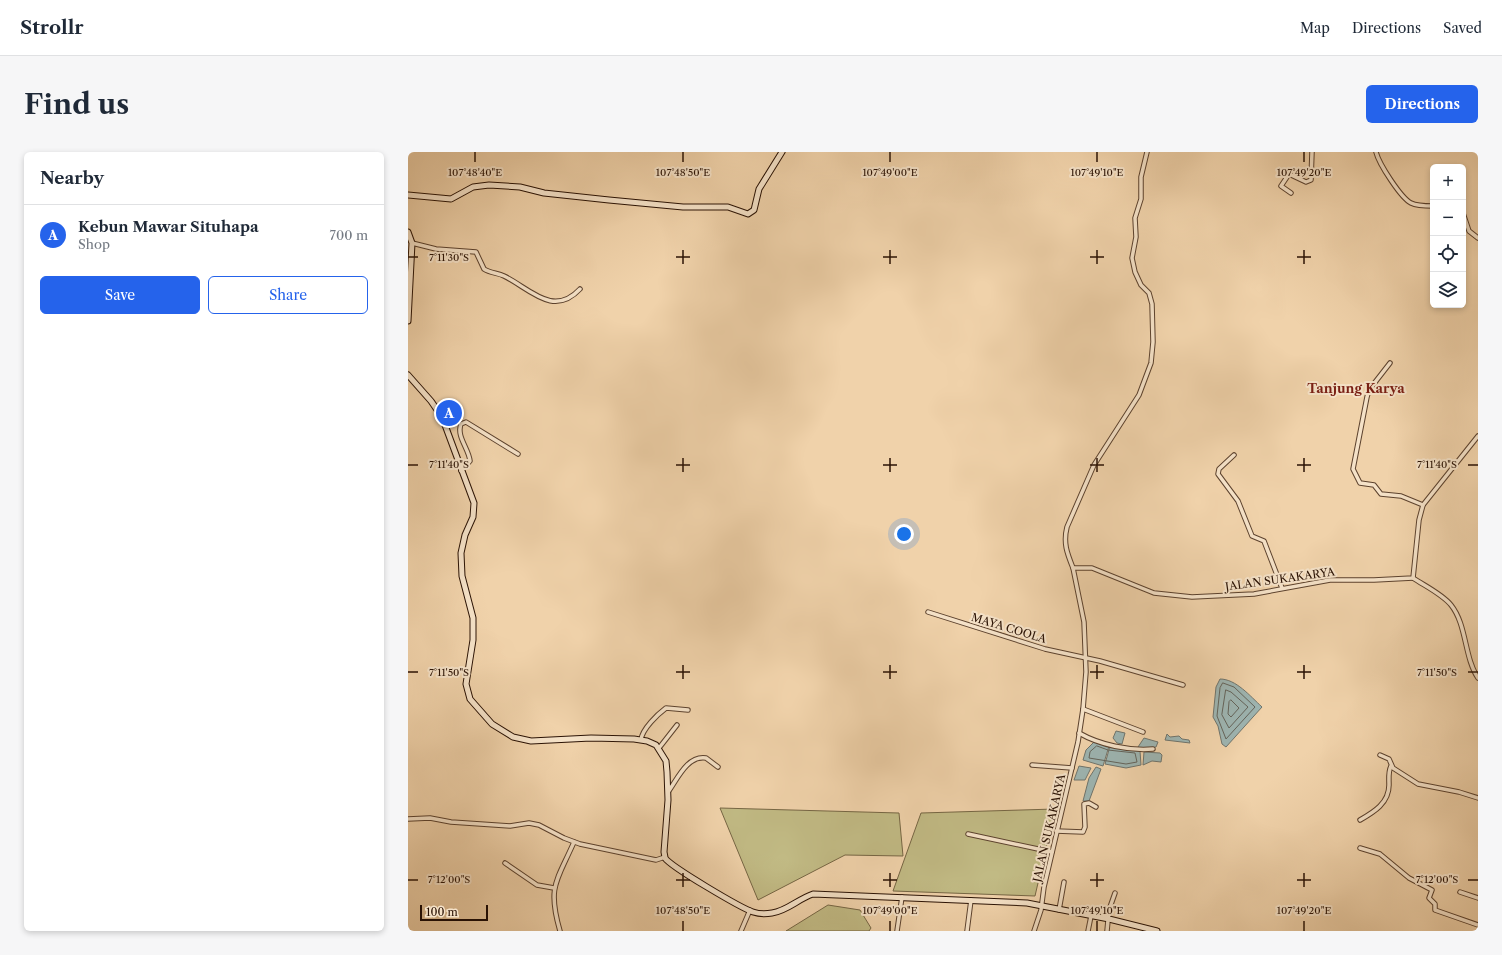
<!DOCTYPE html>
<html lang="en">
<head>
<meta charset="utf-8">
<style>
  body { margin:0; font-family:"Libre Caslon Text",serif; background:#f6f6f7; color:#1f2937 }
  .controls { position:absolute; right:12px; top:12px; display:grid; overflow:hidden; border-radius:6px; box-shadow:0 2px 6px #0003 }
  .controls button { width:36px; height:36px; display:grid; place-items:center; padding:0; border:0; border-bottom:1px solid #e0e1e3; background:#fff; color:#1f2937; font:20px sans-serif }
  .scale { position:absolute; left:12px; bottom:10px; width:68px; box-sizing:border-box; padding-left:4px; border:2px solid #2a1204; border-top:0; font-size:11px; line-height:14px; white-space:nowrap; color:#2a1204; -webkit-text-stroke:3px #f5e2c8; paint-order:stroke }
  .you { position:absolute; left:496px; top:382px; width:14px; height:14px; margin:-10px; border:3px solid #fff; border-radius:50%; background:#1a73e8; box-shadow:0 0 0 6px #1a73e833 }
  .badge { display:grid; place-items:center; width:26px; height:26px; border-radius:50%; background:#2563eb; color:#fff; font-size:13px; font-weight:700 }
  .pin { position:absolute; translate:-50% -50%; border:2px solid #fff; box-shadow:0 1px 4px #0006 }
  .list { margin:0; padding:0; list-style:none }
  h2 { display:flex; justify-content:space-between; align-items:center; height:52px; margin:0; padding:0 16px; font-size:17px }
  h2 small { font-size:13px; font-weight:400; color:#747a83 }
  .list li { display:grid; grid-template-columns:26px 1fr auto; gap:12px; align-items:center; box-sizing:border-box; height:60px; padding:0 16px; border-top:1px solid #e0e1e3 }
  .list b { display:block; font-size:15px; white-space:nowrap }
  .list p { margin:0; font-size:13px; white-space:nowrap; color:#747a83 }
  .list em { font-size:13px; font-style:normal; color:#747a83 }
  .actions { display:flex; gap:8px; padding:12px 16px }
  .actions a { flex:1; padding:9px 0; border:1px solid #2563eb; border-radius:6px; text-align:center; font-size:14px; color:#2563eb }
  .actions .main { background:#2563eb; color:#fff }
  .icon { flex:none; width:22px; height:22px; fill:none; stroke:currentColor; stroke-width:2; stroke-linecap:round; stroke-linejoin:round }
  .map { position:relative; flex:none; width:1070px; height:779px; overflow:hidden; border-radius:6px }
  header { display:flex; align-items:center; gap:24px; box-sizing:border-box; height:56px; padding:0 20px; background:#fff; border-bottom:1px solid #e0e1e3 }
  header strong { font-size:19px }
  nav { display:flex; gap:22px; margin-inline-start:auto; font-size:14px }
  .intro { display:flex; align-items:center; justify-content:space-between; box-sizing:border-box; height:96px; padding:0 24px }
  h1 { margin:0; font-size:28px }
  .button { padding:10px 18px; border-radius:6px; background:#2563eb; color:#fff; font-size:14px; font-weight:700 }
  main { display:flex; gap:24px; padding:0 24px }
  aside { flex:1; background:#fff; border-radius:6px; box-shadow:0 2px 6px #0003 }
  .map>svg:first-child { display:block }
  .green { fill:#c1ba84; stroke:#766644 }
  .water { fill:#9db5b2; stroke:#6f746c }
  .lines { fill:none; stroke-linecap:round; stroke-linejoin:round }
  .shore { stroke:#64645b; stroke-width:1 }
  .street-casing { stroke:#5c422e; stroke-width:5.5 }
  .secondary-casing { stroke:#2a1204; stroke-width:7 }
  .street { stroke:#f5e2c8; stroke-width:3.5 }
  .secondary { stroke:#f5e2c8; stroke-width:5 }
  .ticks { fill:none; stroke:#2a1204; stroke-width:1.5 }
  .labels { text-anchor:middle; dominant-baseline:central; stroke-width:4; stroke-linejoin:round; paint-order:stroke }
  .street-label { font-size:11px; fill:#2a1204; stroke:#f5e2c8 }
  .quarter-label { font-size:13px; font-weight:bold; fill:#7a1f14; stroke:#f5e2c8 }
  .ticks-label { font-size:10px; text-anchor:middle; fill:#2a1204; stroke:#f5e2c8; stroke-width:4; stroke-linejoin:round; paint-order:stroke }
</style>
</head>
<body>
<header>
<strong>Strollr</strong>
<nav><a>Map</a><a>Directions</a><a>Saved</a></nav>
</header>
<div class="intro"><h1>Find us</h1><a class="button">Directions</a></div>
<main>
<aside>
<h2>Nearby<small></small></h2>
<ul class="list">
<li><span class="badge">A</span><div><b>Kebun Mawar Situhapa</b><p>Shop</p></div><em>700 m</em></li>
</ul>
<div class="actions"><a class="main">Save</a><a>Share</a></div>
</aside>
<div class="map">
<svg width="1070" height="779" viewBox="0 0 1070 779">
  <rect width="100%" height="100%" fill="#f0d2aa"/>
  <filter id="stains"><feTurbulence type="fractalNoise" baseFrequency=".005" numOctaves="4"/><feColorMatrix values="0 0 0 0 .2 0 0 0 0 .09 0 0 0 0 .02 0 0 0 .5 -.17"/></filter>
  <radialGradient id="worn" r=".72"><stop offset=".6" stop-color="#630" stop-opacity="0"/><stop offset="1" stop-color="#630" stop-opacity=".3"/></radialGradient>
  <g class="green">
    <path d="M312 656 491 661 495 704 437 703 350 748Z"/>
    <path d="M647 657 627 744 485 739 513 661Z"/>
    <path d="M420 753 452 758 463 776 461 779H378Z"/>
  </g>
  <g class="water">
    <path d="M812 527C828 527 842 544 854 555L818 595 814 592 810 574 805 565 808 535Z"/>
    <path d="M708 579 717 581 714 592 709 591 705 586Z"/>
    <path d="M759 582 762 585 771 584 774 587 781 588 782 591 757 588Z"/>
    <path d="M736 586 750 590 748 595 736 597 730 595Z"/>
    <path d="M687 589 701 594 695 614 675 608 678 598Z"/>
    <path d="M702 594 732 599 733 613 718 616 697 612Z"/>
    <path d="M736 600 752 601 754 603 753 610 744 609 735 613Z"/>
    <path d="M671 614 683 616 677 628H666Z"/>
    <path d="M688 615 693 617 681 649H675L681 626Z"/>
  </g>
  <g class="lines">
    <g class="shore">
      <path d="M815 531 826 535 847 555 818 587 809 564 812 536Z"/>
      <path d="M818 538 823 540 840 555 821 576 814 563Z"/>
      <path d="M823 548 831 556 823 565 820 562 821 550Z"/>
      <path d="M689 594 700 598 727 601 729 610 718 612 681 606 682 600Z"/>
    </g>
    <defs>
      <g id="street">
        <path d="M968 0C971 12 993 46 1003 51 1009 54 1018 54 1025 54"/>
        <path d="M883 41 873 34 881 22 898 30 903 28 904 0"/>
        <path d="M1055 61 1061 79 1070 86"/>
        <path d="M4 91 28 97 68 100 76 117C82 121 90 121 96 124 121 136 145 166 172 137"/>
        <path d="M982 211 961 238 959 245 945 317 952 331 966 333 973 342 993 344 1015 353"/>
        <path d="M826 303 811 317 810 322 830 349 844 384 856 389 874 436"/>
        <path d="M53 319 62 309C61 297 48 284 53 272L58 270 110 302"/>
        <path d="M665 416C659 401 655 391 659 375L686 313 731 243 743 211 745 190 744 152 741 141 733 133 727 120 724 106 728 85 727 66 733 47V25L739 0"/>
        <path d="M1005 426C1017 434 1034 442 1043 453 1059 473 1056 505 1070 526"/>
        <path d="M520 460 637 497 692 509 775 533"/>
        <path d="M675 557 735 580"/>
        <path d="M671 581C692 593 721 599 745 597"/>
        <path d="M233 588C234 577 250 562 258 556L280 558"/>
        <path d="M251 596 269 573"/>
        <path d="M972 603 981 607 985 616 1010 632 1051 640 1070 646"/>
        <path d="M624 613 664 616"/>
        <path d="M260 640C269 628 279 603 298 606L310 615"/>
        <path d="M0 667 22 666 43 670 102 674 121 671 131 673 156 686 172 692 248 708 257 705"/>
        <path d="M952 668C966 660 981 651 981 633 981 626 980 620 983 614"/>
        <path d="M648 679 675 680 677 675 676 652 681 651 688 655"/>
        <path d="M560 682 644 700"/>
        <path d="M952 696 972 702 1001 726 1024 738 1021 746 1027 752V758L1070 773"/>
        <path d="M97 711 129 733 146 736"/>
        <path d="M1052 740 1070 746"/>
        <path d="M651 758 656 730"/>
        <path d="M152 779C139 734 149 729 166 690"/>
        <path d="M333 779 342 758"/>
        <path d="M489 779 494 745"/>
        <path d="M559 779 563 748"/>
        <path d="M626 779 633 758 636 735 670 590 675 557 678 520 676 470 665 416H684L746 441 784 445 846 442 922 428H966L1005 426 1011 368 1015 353 1070 284"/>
        <path d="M680 779 683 764"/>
        <path d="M699 779 701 758 707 741"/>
      </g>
      <g id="secondary">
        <path d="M0 43 43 47 65 35 81 33 112 35 136 41 201 48 275 55H320L340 62 346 58 351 37 374 0"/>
        <path d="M0 80 4 91 0 169"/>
        <path d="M0 223 23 249 34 265 66 351 65 365 57 383 53 401 54 424 65 466V488L58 532 62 547 84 572 105 585 123 589 183 586 226 587 239 589 248 593 258 609 259 620 260 648 256 700C256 700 257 705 257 706 263 715 333 756 345 760 351 762 358 762 364 761 379 759 390 747 405 742L619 751 701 767 749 779"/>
      </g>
    </defs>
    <use href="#street" class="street-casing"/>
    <use href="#secondary" class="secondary-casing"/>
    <use href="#street" class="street"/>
    <use href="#secondary" class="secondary"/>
  </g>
  <path class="ticks" d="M67 0V10M275 0V10M482 0V10M689 0V10M896 0V10M275 98V112M482 98V112M689 98V112M896 98V112M0 105H10M268 105H282M475 105H489M682 105H696M889 105H903M275 306V320M482 306V320M689 306V320M896 306V320M0 313H10M268 313H282M475 313H489M682 313H696M889 313H903M1060 313H1070M275 513V527M482 513V527M689 513V527M896 513V527M0 520H10M268 520H282M475 520H489M682 520H696M889 520H903M1060 520H1070M275 721V735M482 721V735M689 721V735M896 721V735M0 728H10M268 728H282M475 728H489M682 728H696M889 728H903M1060 728H1070M275 769V779M482 769V779M689 769V779M896 769V779"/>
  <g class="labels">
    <g class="street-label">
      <text transform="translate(872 427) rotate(-8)">JALAN SUKAKARYA</text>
      <text transform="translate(601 476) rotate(17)">MAYA COOLA</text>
      <text transform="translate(641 676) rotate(-77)">JALAN SUKAKARYA</text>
    </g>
    <g class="quarter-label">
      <text x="948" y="236">Tanjung Karya</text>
    </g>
  </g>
  <g class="ticks-label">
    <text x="67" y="24">107°48'40"E</text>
    <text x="275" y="24">107°48'50"E</text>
    <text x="482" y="24">107°49'00"E</text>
    <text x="689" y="24">107°49'10"E</text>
    <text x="896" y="24">107°49'20"E</text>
    <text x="41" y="109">7°11'30"S</text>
    <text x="41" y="316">7°11'40"S</text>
    <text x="1029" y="316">7°11'40"S</text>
    <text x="41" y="524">7°11'50"S</text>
    <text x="1029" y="524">7°11'50"S</text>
    <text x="41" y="731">7°12'00"S</text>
    <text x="1029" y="731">7°12'00"S</text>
    <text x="275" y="762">107°48'50"E</text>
    <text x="482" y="762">107°49'00"E</text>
    <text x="689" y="762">107°49'10"E</text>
    <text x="896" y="762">107°49'20"E</text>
  </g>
  <rect width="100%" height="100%" filter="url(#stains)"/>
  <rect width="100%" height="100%" fill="url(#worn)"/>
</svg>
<div class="controls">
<button>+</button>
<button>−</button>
<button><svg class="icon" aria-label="locate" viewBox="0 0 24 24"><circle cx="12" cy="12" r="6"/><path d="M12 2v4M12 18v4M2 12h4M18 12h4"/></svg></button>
<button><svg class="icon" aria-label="layers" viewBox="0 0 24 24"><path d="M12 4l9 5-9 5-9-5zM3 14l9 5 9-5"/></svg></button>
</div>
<div class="scale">100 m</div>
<div class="you"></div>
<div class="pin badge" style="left:41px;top:261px">A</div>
</div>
</main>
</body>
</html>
